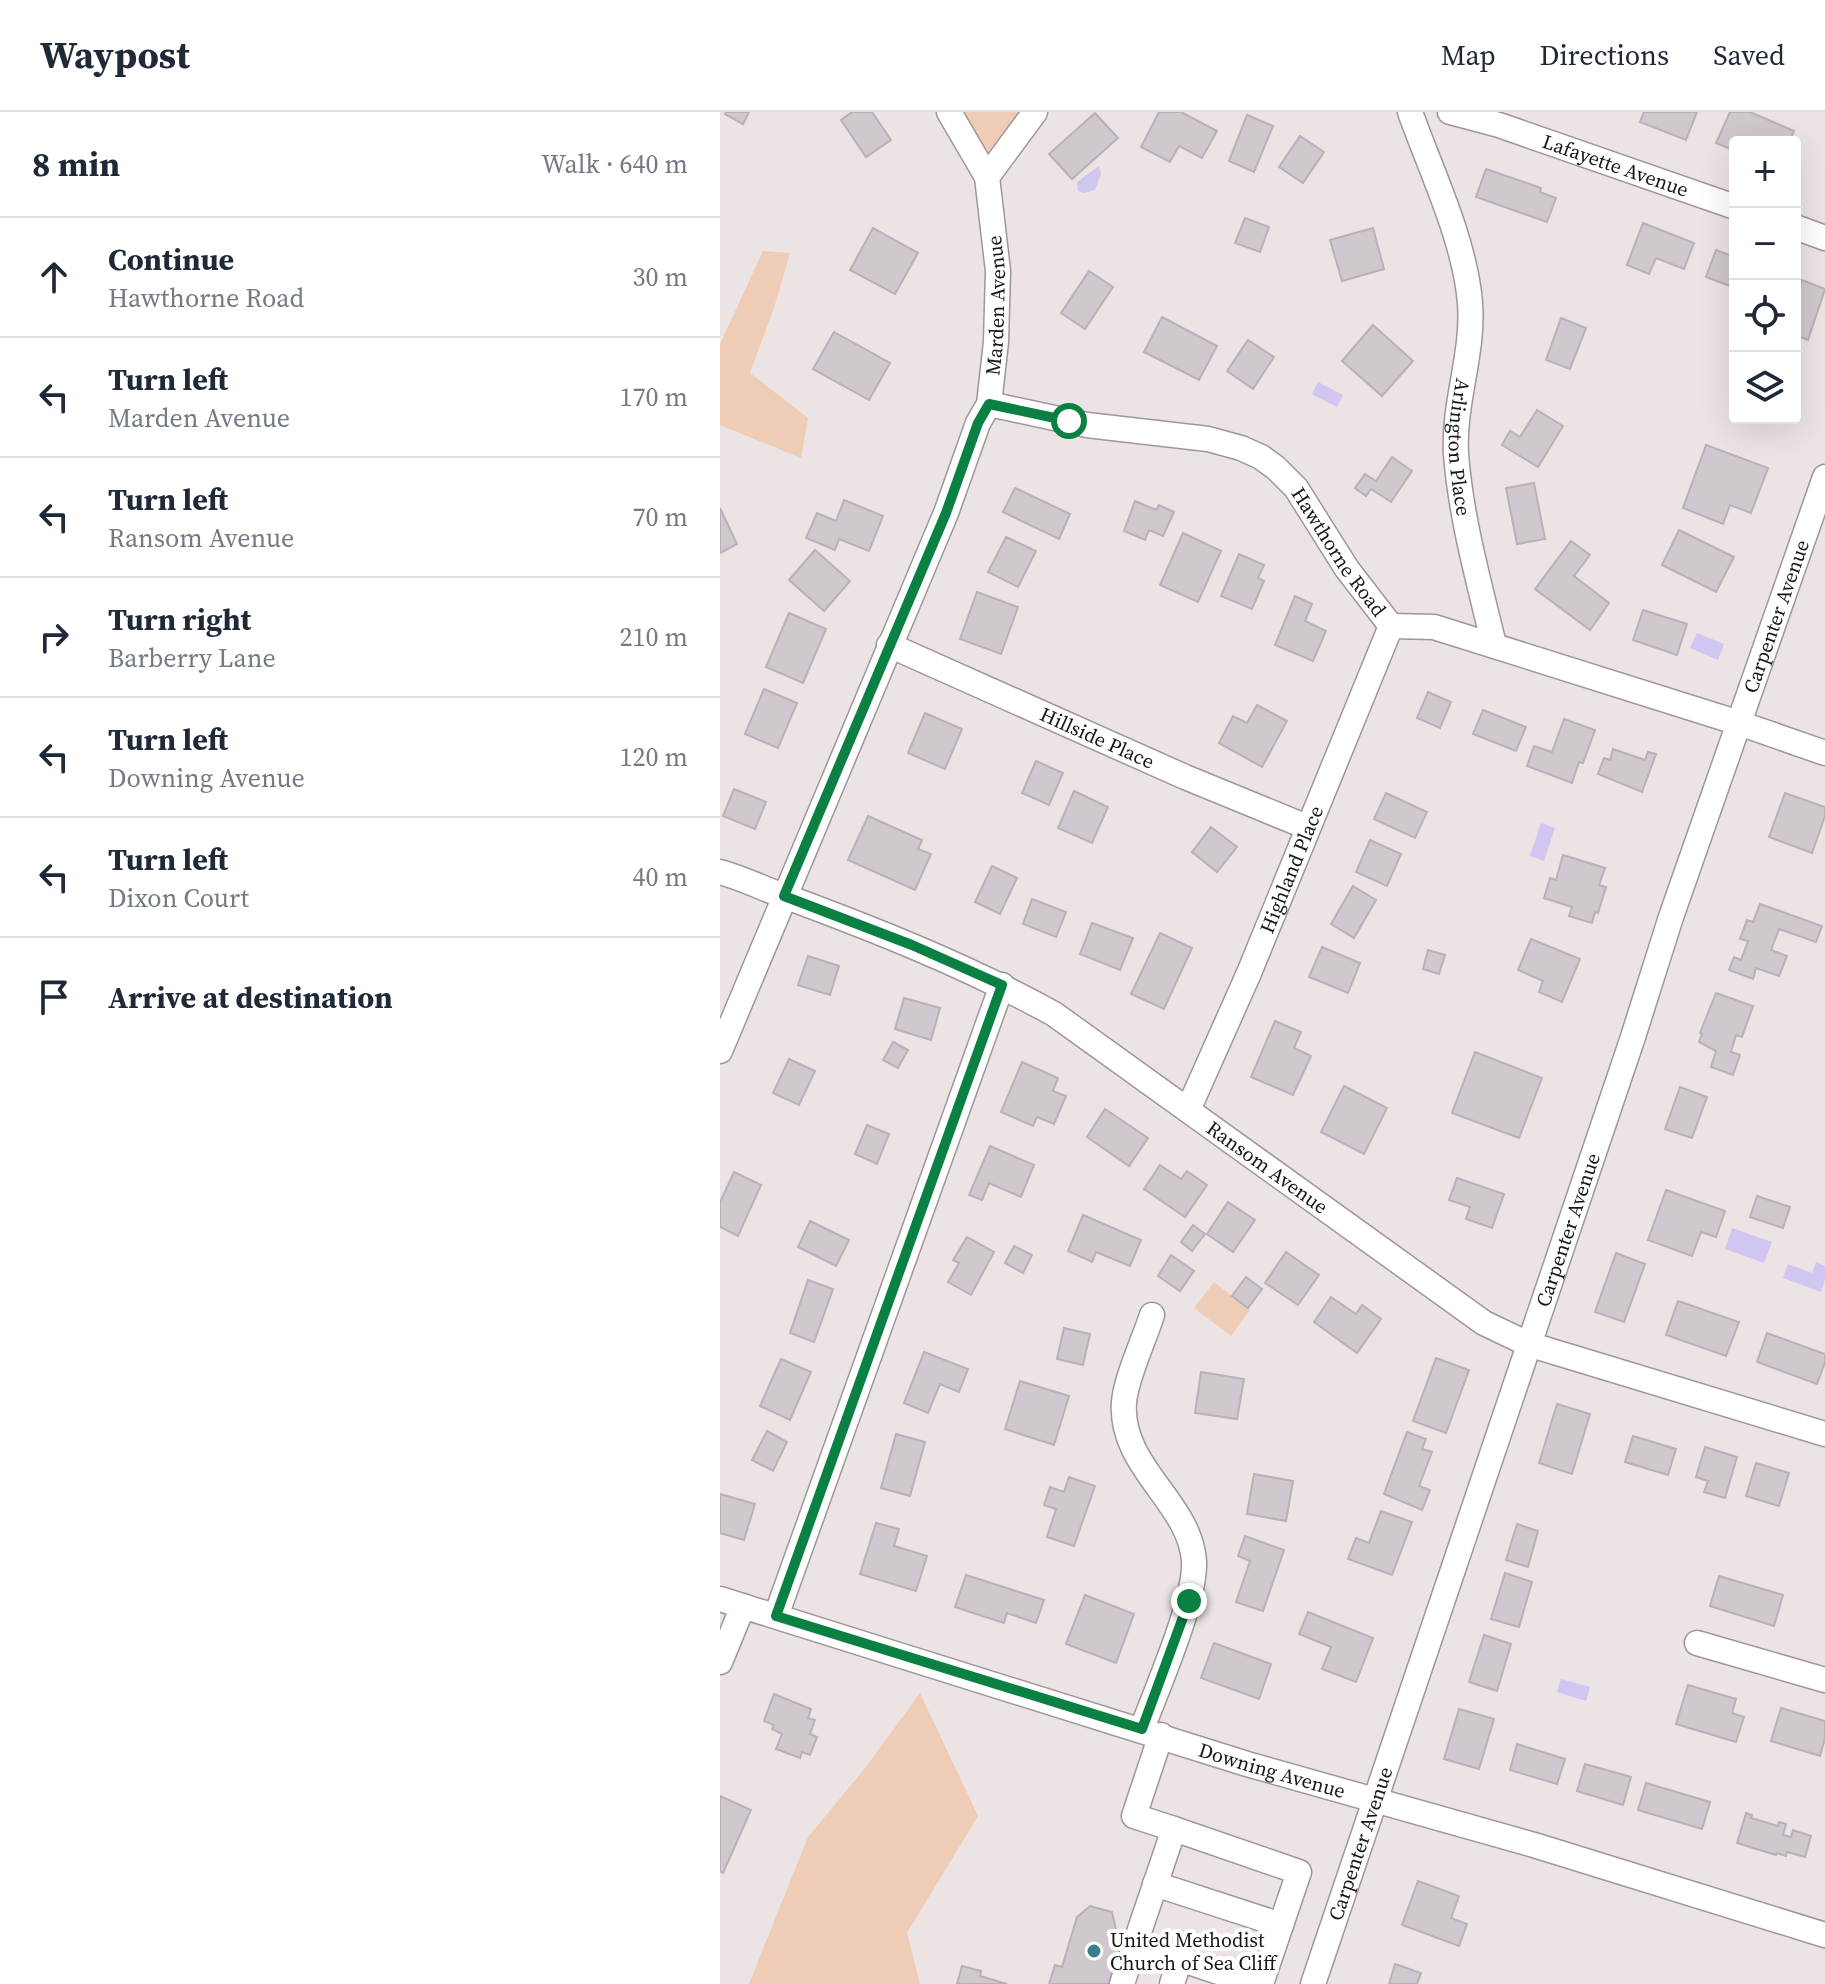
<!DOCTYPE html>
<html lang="en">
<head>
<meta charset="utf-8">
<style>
  body { margin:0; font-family:"Source Serif 4",serif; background:#f6f6f7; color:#1f2937 }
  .controls { position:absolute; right:24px; top:24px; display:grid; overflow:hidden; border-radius:8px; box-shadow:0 8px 32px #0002 }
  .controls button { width:72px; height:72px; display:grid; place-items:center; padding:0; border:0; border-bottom:2px solid #e0e1e3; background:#fff; color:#1f2937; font:40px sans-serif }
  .stop { position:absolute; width:24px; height:24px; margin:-18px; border:6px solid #0b8043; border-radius:50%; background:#fff }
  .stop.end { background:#0b8043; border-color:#fff; box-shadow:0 2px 8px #0008 }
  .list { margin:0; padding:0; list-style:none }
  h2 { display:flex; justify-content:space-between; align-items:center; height:104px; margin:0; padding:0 32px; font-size:34px }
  h2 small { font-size:26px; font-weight:400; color:#747a83 }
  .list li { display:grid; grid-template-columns:52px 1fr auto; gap:24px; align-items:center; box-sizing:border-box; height:120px; padding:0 32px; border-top:2px solid #e0e1e3 }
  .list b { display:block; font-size:30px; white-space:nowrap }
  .list p { margin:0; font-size:26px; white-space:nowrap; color:#747a83 }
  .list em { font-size:26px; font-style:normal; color:#747a83 }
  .icon { flex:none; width:44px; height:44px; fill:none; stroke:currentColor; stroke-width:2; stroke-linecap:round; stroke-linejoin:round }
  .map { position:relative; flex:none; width:1105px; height:1872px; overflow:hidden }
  header { display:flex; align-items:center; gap:48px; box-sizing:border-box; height:112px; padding:0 40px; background:#fff; border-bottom:2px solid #e0e1e3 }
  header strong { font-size:38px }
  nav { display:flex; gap:44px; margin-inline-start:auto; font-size:28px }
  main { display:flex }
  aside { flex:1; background:#fff }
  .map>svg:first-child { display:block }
  .green { fill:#efccb5 }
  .water { fill:#d1c5f1 }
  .building { fill:#cfc8ce; stroke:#b8b1b7; stroke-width:2 }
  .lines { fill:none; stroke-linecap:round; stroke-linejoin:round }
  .minor-casing { stroke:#9f9699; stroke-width:27 }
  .minor { stroke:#fff; stroke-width:24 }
  .route { stroke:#0b8043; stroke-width:10 }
  .poi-dot { fill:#3a808c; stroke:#fff; stroke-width:3 }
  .labels { text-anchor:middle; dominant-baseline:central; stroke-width:8; stroke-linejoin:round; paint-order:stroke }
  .street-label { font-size:20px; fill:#181516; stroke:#fff }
  .poi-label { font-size:20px; fill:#181516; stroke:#fff; text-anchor:start }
</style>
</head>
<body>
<header>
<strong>Waypost</strong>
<nav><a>Map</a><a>Directions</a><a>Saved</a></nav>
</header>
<main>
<aside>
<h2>8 min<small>Walk · 640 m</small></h2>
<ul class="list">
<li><svg class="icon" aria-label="ahead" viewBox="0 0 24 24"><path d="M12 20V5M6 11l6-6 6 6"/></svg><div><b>Continue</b><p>Hawthorne Road</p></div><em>30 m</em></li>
<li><svg class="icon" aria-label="left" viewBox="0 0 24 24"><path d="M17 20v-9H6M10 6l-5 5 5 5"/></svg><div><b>Turn left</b><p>Marden Avenue</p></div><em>170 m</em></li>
<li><svg class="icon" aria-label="left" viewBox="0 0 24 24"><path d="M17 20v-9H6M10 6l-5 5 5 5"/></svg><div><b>Turn left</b><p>Ransom Avenue</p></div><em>70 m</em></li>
<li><svg class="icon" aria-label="right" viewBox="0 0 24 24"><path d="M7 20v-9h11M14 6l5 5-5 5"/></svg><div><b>Turn right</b><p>Barberry Lane</p></div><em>210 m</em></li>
<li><svg class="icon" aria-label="left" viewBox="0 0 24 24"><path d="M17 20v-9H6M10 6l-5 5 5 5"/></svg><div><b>Turn left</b><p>Downing Avenue</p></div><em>120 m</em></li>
<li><svg class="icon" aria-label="left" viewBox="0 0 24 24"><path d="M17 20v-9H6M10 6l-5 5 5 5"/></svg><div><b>Turn left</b><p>Dixon Court</p></div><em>40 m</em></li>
<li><svg class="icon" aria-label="arrive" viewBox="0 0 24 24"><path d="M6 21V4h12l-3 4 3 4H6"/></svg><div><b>Arrive at destination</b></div></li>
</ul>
</aside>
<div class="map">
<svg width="1105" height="1872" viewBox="0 0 1105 1872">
  <rect width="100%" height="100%" fill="#ece3e5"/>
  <g class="green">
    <path d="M230 0H315L267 65Z"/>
    <path d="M43 139 70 141 54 196 30 261 88 306 81 346 0 313V232Z"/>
    <path d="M494 1170 530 1198 511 1224 474 1196Z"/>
    <path d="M200 1581 258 1704 187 1821 200 1872H29L88 1725 146 1655Z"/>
  </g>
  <g class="water">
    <path d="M379 54 381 62 375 78 363 81 358 79 357 70Z"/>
    <path d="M598 270 623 283 617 295 592 282Z"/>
    <path d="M977 521 1004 532 998 548 970 536Z"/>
    <path d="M821 711 835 716 824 749 810 744Z"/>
    <path d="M1012 1116 1052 1130 1044 1151 1005 1137Z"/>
    <path d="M1096 1150 1105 1154V1168L1101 1180 1063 1166 1068 1152 1092 1161Z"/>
    <path d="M841 1567 870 1575 866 1589 837 1580Z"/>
  </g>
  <g class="building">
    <path d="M6 0H29L23 12 5 2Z"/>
    <path d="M132 0H152L171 28 146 45 121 8Z"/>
    <path d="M439 0H461L497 19 482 46 459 34 450 50 421 35Z"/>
    <path d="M924 0H977L966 28 920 10Z"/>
    <path d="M1010 0H1030L1074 19 1069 30H1015V39L996 31Z"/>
    <path d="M375 1 398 26 352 67 329 42Z"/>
    <path d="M527 3 553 14 534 60 509 49Z"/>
    <path d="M580 24 604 40 583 71 559 55Z"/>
    <path d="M766 57 821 76 820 80 836 86 827 110 756 85Z"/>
    <path d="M525 106 549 115 540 140 515 131Z"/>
    <path d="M923 111 974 131 964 157 936 146 929 162 907 153Z"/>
    <path d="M153 116 198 141 175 182 130 158Z"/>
    <path d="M653 116 664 157 622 169 610 128Z"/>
    <path d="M996 138 1015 145V176L986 165Z"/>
    <path d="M369 159 393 175 365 217 341 201Z"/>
    <path d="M1082 168 1105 177 1088 228 1075 223V187Z"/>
    <path d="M442 205 497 234 479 268 424 240Z"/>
    <path d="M841 206 866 216 850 257 826 248Z"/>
    <path d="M653 213 693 249 662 284 622 249Z"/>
    <path d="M114 220 170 251 149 288 93 257Z"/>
    <path d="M528 228 554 245 533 277 507 259Z"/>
    <path d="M817 298 843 314 818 355 782 333 790 319 800 325Z"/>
    <path d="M986 333 1048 356 1031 401 1010 393 1003 412 963 396Z"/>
    <path d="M672 345 692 359 671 390 651 377 646 384 635 376 645 362 656 369Z"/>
    <path d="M814 371 825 427 797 432 786 376Z"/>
    <path d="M295 376 350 402 339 427 283 400Z"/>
    <path d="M124 388 163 404 149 439 119 427 115 438 86 426 97 401 116 409Z"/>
    <path d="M415 389 436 398 439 393 454 400 443 424 429 418 425 428 404 419Z"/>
    <path d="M0 396 17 432 0 441Z"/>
    <path d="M959 418 1014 445 996 480 942 453Z"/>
    <path d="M463 421 501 439 478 490 440 473Z"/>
    <path d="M286 425 316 439 298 475 268 460Z"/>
    <path d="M851 429 870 443 854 464 889 491 870 518 815 477Z"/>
    <path d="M95 438 130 469 104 499 69 468Z"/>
    <path d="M519 442 544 453 538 466 544 469 532 497 501 484Z"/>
    <path d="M257 480 298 495 281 542 240 527Z"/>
    <path d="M575 484 592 492 585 509 606 519 593 549 555 533Z"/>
    <path d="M923 498 967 512 957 543 913 528Z"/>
    <path d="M69 501 106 517 83 571 46 555Z"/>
    <path d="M44 577 77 591 58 636 25 622Z"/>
    <path d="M708 580 731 590 720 616 697 606Z"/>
    <path d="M537 593 567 609 542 655 499 631 513 604 527 611Z"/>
    <path d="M763 598 806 615 796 639 753 622Z"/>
    <path d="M205 601 242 617 225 657 188 641Z"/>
    <path d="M844 607 875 618 863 651 859 650 852 671 807 654 814 634 832 640Z"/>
    <path d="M893 637 925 648 928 640 936 642 922 680 878 662 884 646 890 648Z"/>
    <path d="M316 649 343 661 329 693 302 681Z"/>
    <path d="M14 677 46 690 35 717 3 704Z"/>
    <path d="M354 679 388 695 372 731 338 716Z"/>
    <path d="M666 681 707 700 695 726 654 707Z"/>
    <path d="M1065 681 1105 695V704L1092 741 1049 725Z"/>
    <path d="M148 704 202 728 198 737 211 742 195 778 128 748Z"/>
    <path d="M491 715 517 735 497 760 472 740Z"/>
    <path d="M650 728 681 742 667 774 636 760Z"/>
    <path d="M843 743 885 756 879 773 886 775 878 801 875 800 872 811 849 804 852 795 824 786 830 766 836 768Z"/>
    <path d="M272 754 297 766 280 802 255 790Z"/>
    <path d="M633 774 656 788 634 826 611 812Z"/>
    <path d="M312 787 346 800 336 825 303 812Z"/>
    <path d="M1040 792 1102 814 1096 830 1059 817 1051 838 1067 844 1059 864 1036 856 1033 867 1009 858 1014 845 1021 848 1028 829 1020 827 1027 808 1033 810Z"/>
    <path d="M372 811 413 826 400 858 360 842Z"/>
    <path d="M440 821 472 836 444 897 411 882Z"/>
    <path d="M811 827 860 847 842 890 819 880 823 869 798 858Z"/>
    <path d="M602 835 640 851 628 881 589 865Z"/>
    <path d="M708 838 725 843 719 862 703 857Z"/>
    <path d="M88 844 119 854 110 883 78 873Z"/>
    <path d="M996 881 1033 894 1022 925 1016 923 1011 940 1020 943 1013 963 991 955 996 939 979 930 982 922 980 921Z"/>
    <path d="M184 886 220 896 211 928 175 917Z"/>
    <path d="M555 909 581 920 574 936 591 944 573 983 531 965Z"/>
    <path d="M173 930 188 938 178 956 163 948Z"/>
    <path d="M755 940 822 966 799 1026 732 1001Z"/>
    <path d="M69 947 95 959 79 993 53 981Z"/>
    <path d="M302 950 338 966 333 979 346 984 334 1012 317 1005 313 1014 281 1000Z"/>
    <path d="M624 974 667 996 644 1042 601 1020Z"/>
    <path d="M960 975 987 985 972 1026 945 1017Z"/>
    <path d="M385 997 428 1026 409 1054 367 1025Z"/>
    <path d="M147 1013 169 1022 157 1052 135 1042Z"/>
    <path d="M270 1034 314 1053 301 1085 269 1071 262 1088 249 1083Z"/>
    <path d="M440 1053 461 1067 467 1059 487 1073 465 1105 424 1077Z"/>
    <path d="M14 1060 41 1073 18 1124 0 1115V1090Z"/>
    <path d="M737 1066 784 1082 772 1116 746 1107 750 1095 729 1088Z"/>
    <path d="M946 1078 1005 1099 996 1125 981 1120 972 1144 928 1128Z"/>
    <path d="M1037 1084 1070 1095 1063 1116 1030 1105Z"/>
    <path d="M508 1090 535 1108 513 1140 487 1122Z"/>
    <path d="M363 1103 421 1128 410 1154 376 1140 372 1150 348 1139Z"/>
    <path d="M90 1109 129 1128 116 1154 78 1135Z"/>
    <path d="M473 1113 485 1122 472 1139 461 1130Z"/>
    <path d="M247 1125 274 1140 251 1183 228 1170 239 1151 233 1148Z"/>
    <path d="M294 1134 312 1143 303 1161 285 1151Z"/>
    <path d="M566 1140 599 1163 578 1193 545 1171Z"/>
    <path d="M896 1141 925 1152 904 1210 875 1200Z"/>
    <path d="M451 1143 474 1159 460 1179 438 1164Z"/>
    <path d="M526 1165 542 1177 528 1196 512 1184Z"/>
    <path d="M88 1168 113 1177 94 1230 70 1221Z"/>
    <path d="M611 1185 636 1202 642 1193 661 1207 637 1241 594 1210Z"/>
    <path d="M958 1189 1019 1210 1006 1244 946 1223Z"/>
    <path d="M344 1216 370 1222 363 1253 337 1247Z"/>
    <path d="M1047 1221 1105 1242V1250L1097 1272 1037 1250Z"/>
    <path d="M204 1240 248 1257 239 1280 220 1272 208 1301 184 1291Z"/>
    <path d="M716 1246 749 1258 726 1321 693 1309Z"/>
    <path d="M61 1247 91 1260 70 1308 40 1294Z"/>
    <path d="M481 1260 524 1267 517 1307 475 1301Z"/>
    <path d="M300 1269 349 1284 334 1333 285 1317Z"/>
    <path d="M837 1292 870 1302 852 1362 819 1351Z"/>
    <path d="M47 1319 67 1330 53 1359 32 1348Z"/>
    <path d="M687 1320 706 1327 702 1337 712 1340 699 1374 710 1378 702 1398 664 1382Z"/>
    <path d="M176 1322 205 1330 190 1384 161 1376Z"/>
    <path d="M913 1324 956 1337 948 1363 905 1350Z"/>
    <path d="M985 1335 1017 1345 1005 1386 984 1380 988 1369 976 1365Z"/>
    <path d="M1036 1351 1069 1361 1059 1394 1026 1384Z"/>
    <path d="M534 1362 573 1369 566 1409 527 1402Z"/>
    <path d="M349 1365 375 1374 354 1434 327 1425 336 1397 324 1393 330 1375 344 1380Z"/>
    <path d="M0 1382 35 1392 24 1428 0 1421Z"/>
    <path d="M661 1399 692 1410 672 1463 628 1447 636 1426 649 1431Z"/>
    <path d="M156 1411 179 1417 174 1434 207 1444 196 1479 140 1462Z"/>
    <path d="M797 1412 818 1419 808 1455 786 1448Z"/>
    <path d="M525 1424 564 1438 543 1499 516 1490 530 1449 518 1444Z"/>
    <path d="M785 1461 812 1470 799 1515 771 1507Z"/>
    <path d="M246 1463 324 1488 316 1511 287 1501 284 1511 235 1495Z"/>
    <path d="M999 1464 1063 1483 1054 1514 990 1494Z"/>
    <path d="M365 1483 414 1502 396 1551 346 1532Z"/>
    <path d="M588 1500 653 1526 636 1570 602 1557 611 1535 579 1522Z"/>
    <path d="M764 1523 791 1532 777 1579 749 1570Z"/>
    <path d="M494 1531 551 1552 539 1587 481 1566Z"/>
    <path d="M968 1573 1016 1587 1012 1601 1024 1605 1016 1630 956 1612Z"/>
    <path d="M54 1582 91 1597 88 1606 95 1608 90 1622 97 1625 90 1643 82 1640 80 1646 56 1637 62 1622 52 1617 54 1613 44 1609Z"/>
    <path d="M1061 1596 1105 1609V1626L1100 1644 1051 1629Z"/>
    <path d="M739 1597 774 1607 759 1657 724 1647Z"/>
    <path d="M797 1632 845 1647 837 1672 790 1658Z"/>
    <path d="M865 1652 911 1665 903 1693 857 1679Z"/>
    <path d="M926 1671 990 1690 982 1717 918 1698Z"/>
    <path d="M0 1684 31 1698 3 1761 0 1759Z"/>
    <path d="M1026 1701 1032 1703 1031 1706 1058 1714 1059 1710 1066 1712 1063 1723 1071 1725 1073 1718 1091 1724 1085 1745 1067 1740 1066 1744 1057 1741 1056 1743 1017 1731Z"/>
    <path d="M698 1769 739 1784 731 1806 747 1812 739 1834 682 1813Z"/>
    <path d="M370 1794 392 1800 397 1822 404 1824 390 1872H329L335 1853 342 1855 357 1805Z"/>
    <path d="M675 1852 701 1861 697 1872H669Z"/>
    <path d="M242 1854 261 1859 260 1864 287 1872H237Z"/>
  </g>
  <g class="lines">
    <defs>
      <g id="minor">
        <path id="s1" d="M690 0C711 59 745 128 750 191 754 242 733 291 736 342 741 407 759 470 774 533"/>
        <path id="s2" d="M730 0 779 13 1015 95"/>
        <path d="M267 65 315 0"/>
        <path d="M1075 115 1105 126"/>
        <path id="s3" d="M269 292 367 313 488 327 521 336 541 345 556 356 576 376 627 457 671 514 714 515 1019 611 1105 641"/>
        <path id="s4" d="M169 533 465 665 587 715"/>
        <path id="s5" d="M0 760C22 766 42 776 64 784 156 818 247 854 334 902L764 1211 808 1232 1105 1322"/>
        <path id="s6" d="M0 939 226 401 258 311 269 292 276 230 278 159 267 65 229 0"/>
        <path id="s7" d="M468 998 529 861 671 514"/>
        <path id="s8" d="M0 1487 527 1652 814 1733 1105 1823"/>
        <path d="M56 1504 282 873"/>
        <path d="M977 1531 1105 1568"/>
        <path d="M0 1550 23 1494"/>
        <path d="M422 1617C437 1576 476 1489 474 1449 470 1390 399 1355 404 1290 406 1266 424 1228 432 1203"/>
        <path d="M441 1623 414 1704 454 1717 415 1832 534 1872"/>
        <path d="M454 1717 579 1760 541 1872"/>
        <path d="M435 1772 561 1813"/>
        <path d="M402 1872 415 1832"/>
        <path d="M452 1872 460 1847"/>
        <path id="s9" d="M593 1872 912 928 951 805 1105 365"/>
      </g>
    </defs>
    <use href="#minor" class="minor-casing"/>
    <use href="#minor" class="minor"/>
  </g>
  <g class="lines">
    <path class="route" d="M349 309 269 292 258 311 226 401 64 784 192 833 282 873 56 1504 422 1617 469 1489"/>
  </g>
  <circle class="poi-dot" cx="374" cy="1839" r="8"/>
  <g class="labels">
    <g class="street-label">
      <text stroke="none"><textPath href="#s2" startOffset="174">Lafayette Avenue</textPath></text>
      <text stroke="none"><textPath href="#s6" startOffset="800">Marden Avenue</textPath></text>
      <text stroke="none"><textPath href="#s1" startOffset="346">Arlington Place</textPath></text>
      <text stroke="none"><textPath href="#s3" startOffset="402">Hawthorne Road</textPath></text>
      <text stroke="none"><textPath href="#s9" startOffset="1444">Carpenter Avenue</textPath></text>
      <text stroke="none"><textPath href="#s4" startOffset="228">Hillside Place</textPath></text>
      <text stroke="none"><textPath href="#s7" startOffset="262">Highland Place</textPath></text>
      <text stroke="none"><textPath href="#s5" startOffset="626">Ransom Avenue</textPath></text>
      <text stroke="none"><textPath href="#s9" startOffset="796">Carpenter Avenue</textPath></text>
      <text stroke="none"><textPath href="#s8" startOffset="578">Downing Avenue</textPath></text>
      <text stroke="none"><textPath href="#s9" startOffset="148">Carpenter Avenue</textPath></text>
    </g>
    <g class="poi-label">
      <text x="390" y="1828">United Methodist<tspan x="390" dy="23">Church of Sea Cliff</tspan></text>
    </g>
  </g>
</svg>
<div class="controls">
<button>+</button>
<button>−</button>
<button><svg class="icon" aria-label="locate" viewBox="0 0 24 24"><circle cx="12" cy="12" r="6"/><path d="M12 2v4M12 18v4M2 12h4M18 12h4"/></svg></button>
<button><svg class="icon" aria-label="layers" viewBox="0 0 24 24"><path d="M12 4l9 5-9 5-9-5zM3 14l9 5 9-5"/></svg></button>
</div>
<div class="stop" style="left:349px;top:309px"></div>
<div class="stop end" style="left:469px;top:1489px"></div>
</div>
</main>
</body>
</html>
